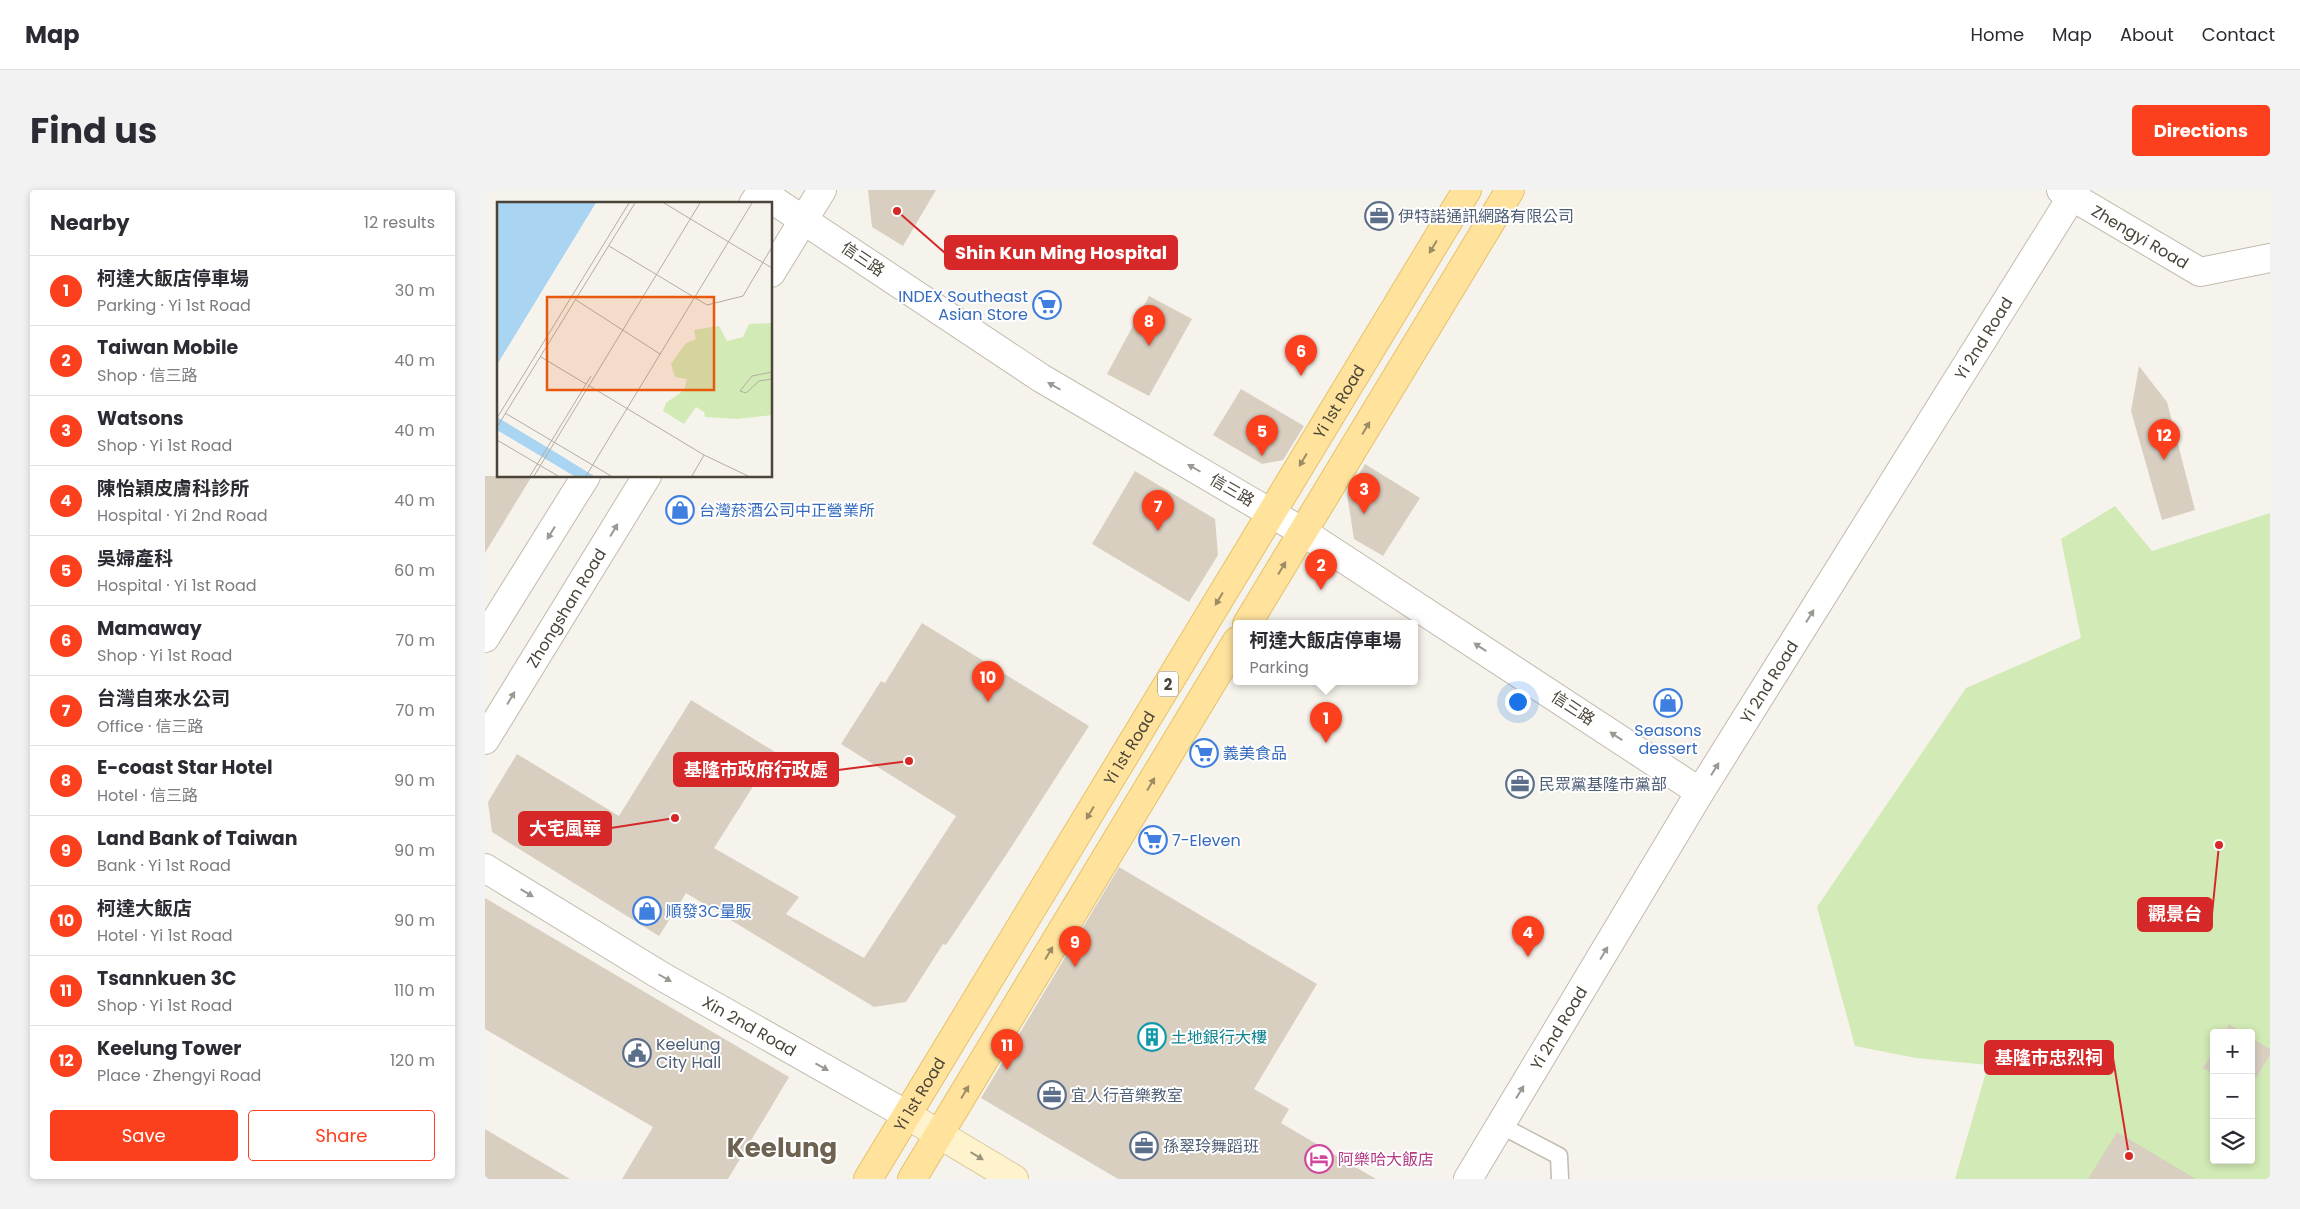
<!DOCTYPE html>
<html lang="en">
<head>
<meta charset="utf-8">
<style>
  body { margin:0; font-family:Poppins,"Noto Sans TC",sans-serif; background:#f2f2f3; color:#2b2b33 }
  .controls { position:absolute; right:15px; bottom:15px; display:grid; overflow:hidden; border-radius:5px; box-shadow:0 2px 8px #0003 }
  .controls button { width:45px; height:45px; display:grid; place-items:center; padding:0; border:0; border-bottom:1px solid #e1e1e2; background:#fff; color:#2b2b33; font:25px sans-serif }
  .you { position:absolute; left:1032px; top:511px; width:18px; height:18px; margin:-12px; border:4px solid #fff; border-radius:50%; background:#1a73e8; box-shadow:0 0 0 8px #1a73e833 }
  .badge { display:grid; place-items:center; width:32px; height:32px; border-radius:50%; background:#fc3f1d; color:#fff; font-size:16px; font-weight:700 }
  .pin { position:absolute; translate:-50% -41px; filter:drop-shadow(0 1px 2px #0008) }
  .pin::after { content:''; position:absolute; top:26px; width:18px; height:15px; background:inherit; clip-path:polygon(0 0,100% 0,50% 100%) }
  .popup { position:absolute; left:748px; top:430px; width:185px; height:65px; box-sizing:border-box; display:grid; place-content:center; border-radius:5px; background:#fff; filter:drop-shadow(0 1px 4px #0005); font-size:16px; white-space:nowrap; color:#7c7c81 }
  .popup b { font-size:19px; color:#2b2b33 }
  .popup::after { content:''; position:absolute; left:50%; top:100%; margin-left:-10px; border:10px solid transparent; border-top-color:#fff }
  .list { margin:0; padding:0; list-style:none }
  h2 { display:flex; justify-content:space-between; align-items:center; height:65px; margin:0; padding:0 20px; font-size:21px }
  h2 small { font-size:16px; font-weight:400; color:#7c7c81 }
  .list li { display:grid; grid-template-columns:32px 1fr auto; gap:15px; align-items:center; box-sizing:border-box; height:70px; padding:0 20px; border-top:1px solid #e1e1e2 }
  .list b { display:block; font-size:19px; white-space:nowrap }
  .list p { margin:0; font-size:16px; white-space:nowrap; color:#7c7c81 }
  .list em { font-size:16px; font-style:normal; color:#7c7c81 }
  .actions { display:flex; gap:10px; padding:15px 20px }
  .actions a { flex:1; padding:11px 0; border:1px solid #fc3f1d; border-radius:5px; text-align:center; font-size:18px; color:#fc3f1d }
  .actions .main { background:#fc3f1d; color:#fff }
  .icon { flex:none; width:28px; height:28px; fill:none; stroke:currentColor; stroke-width:2; stroke-linecap:round; stroke-linejoin:round }
  .map { position:relative; flex:none; width:1785px; height:989px; overflow:hidden; border-radius:5px }
  header { display:flex; align-items:center; gap:30px; box-sizing:border-box; height:70px; padding:0 25px; background:#fff; border-bottom:1px solid #e1e1e2 }
  header strong { font-size:24px }
  nav { display:flex; gap:28px; margin-inline-start:auto; font-size:18px }
  .intro { display:flex; align-items:center; justify-content:space-between; box-sizing:border-box; height:120px; padding:0 30px }
  h1 { margin:0; font-size:35px }
  .button { padding:12px 22px; border-radius:5px; background:#fc3f1d; color:#fff; font-size:18px; font-weight:700 }
  main { display:flex; gap:30px; padding:0 30px }
  aside { flex:1; background:#fff; border-radius:5px; box-shadow:0 2px 8px #0003 }
  .map>svg:first-child { display:block }
  .green { fill:#d2eab5; fill-rule:evenodd }
  .building { fill:#d8cfc1 }
  .lines { fill:none; stroke-linecap:round; stroke-linejoin:round }
  .service-casing { stroke:#c2bbae; stroke-width:19 }
  .minor-casing { stroke:#c2bbae; stroke-width:30 }
  .tertiary-casing { stroke:#c2bbae; stroke-width:30 }
  .secondary-casing { stroke:#d6c79b; stroke-width:30 }
  .primary-casing { stroke:#e6c16a; stroke-width:30 }
  .service { stroke:#fff; stroke-width:16 }
  .minor { stroke:#fff; stroke-width:28 }
  .tertiary { stroke:#fff; stroke-width:28 }
  .secondary { stroke:#fff3cd; stroke-width:28 }
  .primary { stroke:#ffe39c; stroke-width:28 }
  .oneway { fill:#9c8c66 }
  .oneway2 { fill:#9c9892 }
  .oneway3 { fill:#9c937c }
  .labels { text-anchor:middle; dominant-baseline:central; stroke-width:4; stroke-linejoin:round; paint-order:stroke }
  .shield { fill:#fff; stroke:#817c74; stroke-width:1 }
  .shield-label { font-size:15px; font-weight:bold; fill:#4b4439 }
  .service-label { font-size:16px; fill:#4e5e75; stroke:#fff; text-anchor:start }
  .street-label { font-size:16px; fill:#4b4439; stroke:#fff }
  .shop-label { font-size:16px; fill:#366cbe; stroke:#fff; text-anchor:start }
  .culture-label { font-size:16px; fill:#0d838f; stroke:#fff; text-anchor:start }
  .hotel-label { font-size:16px; fill:#b23c85; stroke:#fff; text-anchor:start }
  .town-label { font-size:26px; font-weight:bold; fill:#6e6250; stroke:#fff }
  .inset-river { fill:none; stroke:#a9d4f2; stroke-width:2.5 }
  .inset-road { fill:none; stroke:#b2ada4; stroke-width:1 }
  .view { fill:#e8590c; fill-opacity:0.15; stroke:#e8590c; stroke-width:2.5 }
  .inset-edge { fill:none; stroke:#4b4439; stroke-width:2.5 }
  .leader { fill:none; stroke:#d62828; stroke-width:2 }
  .callout-dot { fill:#d62828; stroke:#fff; stroke-width:2 }
  .callout { fill:#d62828; stroke:#d62828; stroke-width:2 }
  .callout-label { font-size:18px; text-anchor:middle; font-weight:bold; fill:#fff }
</style>
</head>
<body>
<header>
<strong>Map</strong>
<nav><a>Home</a><a>Map</a><a>About</a><a>Contact</a></nav>
</header>
<div class="intro"><h1>Find us</h1><a class="button">Directions</a></div>
<main>
<aside>
<h2>Nearby<small>12 results</small></h2>
<ul class="list">
<li><span class="badge">1</span><div><b>柯達大飯店停車場</b><p>Parking · Yi 1st Road</p></div><em>30 m</em></li>
<li><span class="badge">2</span><div><b>Taiwan Mobile</b><p>Shop · 信三路</p></div><em>40 m</em></li>
<li><span class="badge">3</span><div><b>Watsons</b><p>Shop · Yi 1st Road</p></div><em>40 m</em></li>
<li><span class="badge">4</span><div><b>陳怡穎皮膚科診所</b><p>Hospital · Yi 2nd Road</p></div><em>40 m</em></li>
<li><span class="badge">5</span><div><b>吳婦產科</b><p>Hospital · Yi 1st Road</p></div><em>60 m</em></li>
<li><span class="badge">6</span><div><b>Mamaway</b><p>Shop · Yi 1st Road</p></div><em>70 m</em></li>
<li><span class="badge">7</span><div><b>台灣自來水公司</b><p>Office · 信三路</p></div><em>70 m</em></li>
<li><span class="badge">8</span><div><b>E-coast Star Hotel</b><p>Hotel · 信三路</p></div><em>90 m</em></li>
<li><span class="badge">9</span><div><b>Land Bank of Taiwan</b><p>Bank · Yi 1st Road</p></div><em>90 m</em></li>
<li><span class="badge">10</span><div><b>柯達大飯店</b><p>Hotel · Yi 1st Road</p></div><em>90 m</em></li>
<li><span class="badge">11</span><div><b>Tsannkuen 3C</b><p>Shop · Yi 1st Road</p></div><em>110 m</em></li>
<li><span class="badge">12</span><div><b>Keelung Tower</b><p>Place · Zhengyi Road</p></div><em>120 m</em></li>
</ul>
<div class="actions"><a class="main">Save</a><a>Share</a></div>
</aside>
<div class="map">
<svg width="1785" height="989" viewBox="0 0 1785 989">
  <rect width="100%" height="100%" fill="#f6f3ec"/>
  <path class="green" d="M1630 316 1667 361 1785 323V989H1470L1503 875 1431 868 1370 856 1332 717 1481 498 1596 448 1576 349ZM1729 843H1766V970H1729Z"/>
  <g class="building">
    <path d="M383 0H451L418 56 387 37Z"/>
    <path d="M664 106 707 129 664 206 622 184Z"/>
    <path d="M1654 176 1682 212 1710 320 1677 330 1646 221Z"/>
    <path d="M756 199 819 236 798 270 777 274 728 245Z"/>
    <path d="M880 274 935 308 898 366 869 349 862 304Z"/>
    <path d="M650 281 730 329 733 365 704 412 607 354Z"/>
    <path d="M0 286H47L0 363Z"/>
    <path d="M437 433 604 536 525 659 461 755 458 754 421 812 389 817 201 703 174 746 7 642 3 612 32 564 134 626 206 510 290 562 229 658 314 707 301 724 379 768 471 626 356 554 396 491 400 493Z"/>
    <path d="M634 677 832 794 769 899 804 919 796 933 891 989H633L496 908Z"/>
    <path d="M0 708 304 887 243 989H137L168 937 0 839Z"/>
    <path d="M1744 834 1758 843H1739Z"/>
    <path d="M1766 848 1785 859V865L1766 896Z"/>
    <path d="M1729 860V884L1718 878Z"/>
    <path d="M0 939 85 989H0Z"/>
    <path d="M1632 942 1711 989H1603Z"/>
  </g>
  <g class="lines">
    <defs>
      <path id="service" d="M1015 935 1074 966 1075 989"/>
      <g id="minor">
        <path id="s1" d="M1576 0 1715 82 1785 68"/>
        <path d="M276 2 556 188 818 342 1215 602"/>
        <path id="s2" d="M983 989 1215 602 1591 0"/>
      </g>
      <g id="tertiary">
        <path d="M268 14 277 0"/>
        <path d="M286 83 337 0"/>
        <path d="M0 448 101 286"/>
        <path id="s3" d="M0 550 162 286"/>
        <path id="s4" d="M0 678 178 787 422 925"/>
      </g>
      <path id="secondary" d="M422 925 529 989"/>
      <g id="primary">
        <path d="M762 434 1025 0"/>
        <path id="s5" d="M383 989 982 0"/>
        <path d="M427 989 752 451"/>
      </g>
    </defs>
    <use href="#service" class="service-casing"/>
    <use href="#minor" class="minor-casing"/>
    <use href="#tertiary" class="tertiary-casing"/>
    <use href="#secondary" class="secondary-casing"/>
    <use href="#primary" class="primary-casing"/>
    <use href="#service" class="service"/>
    <use href="#minor" class="minor"/>
    <use href="#tertiary" class="tertiary"/>
    <use href="#secondary" class="secondary"/>
    <use href="#primary" class="primary"/>
  </g>
  <defs><path id="oneway-solid" d="M-6-.8H1V-3.2L6.5 0L1 3.2V.8H-6Z" transform="scale(1.25)"/></defs>
  <g class="oneway">
    <use href="#oneway-solid" transform="translate(948 57) rotate(121)"/>
    <use href="#oneway-solid" transform="translate(881 238) rotate(-59)"/>
    <use href="#oneway-solid" transform="translate(818 270) rotate(121)"/>
    <use href="#oneway-solid" transform="translate(797 378) rotate(-59)"/>
    <use href="#oneway-solid" transform="translate(734 409) rotate(121)"/>
    <use href="#oneway-solid" transform="translate(666 594) rotate(-59)"/>
    <use href="#oneway-solid" transform="translate(605 623) rotate(121)"/>
    <use href="#oneway-solid" transform="translate(564 763) rotate(-59)"/>
    <use href="#oneway-solid" transform="translate(480 902) rotate(-59)"/>
  </g>
  <g class="oneway2">
    <use href="#oneway-solid" transform="translate(569 196) rotate(-150)"/>
    <use href="#oneway-solid" transform="translate(709 278) rotate(-150)"/>
    <use href="#oneway-solid" transform="translate(129 340) rotate(-59)"/>
    <use href="#oneway-solid" transform="translate(66 343) rotate(122)"/>
    <use href="#oneway-solid" transform="translate(1325 426) rotate(-58)"/>
    <use href="#oneway-solid" transform="translate(995 457) rotate(-147)"/>
    <use href="#oneway-solid" transform="translate(26 508) rotate(-59)"/>
    <use href="#oneway-solid" transform="translate(1131 546) rotate(-147)"/>
    <use href="#oneway-solid" transform="translate(1230 579) rotate(-58)"/>
    <use href="#oneway-solid" transform="translate(42 703) rotate(31)"/>
    <use href="#oneway-solid" transform="translate(1119 763) rotate(-59)"/>
    <use href="#oneway-solid" transform="translate(180 788) rotate(30)"/>
    <use href="#oneway-solid" transform="translate(337 877) rotate(29)"/>
    <use href="#oneway-solid" transform="translate(1035 902) rotate(-58)"/>
  </g>
  <use class="oneway3" href="#oneway-solid" transform="translate(492 966) rotate(31)"/>
  <defs>
    <symbol id="office-ring" viewBox="-11 -11 22 22"><circle r="9.5" fill="#fff" stroke="#5c6f8a" stroke-width="1.5"/><path d="M-6-3h4V-5.5h4V-3h4V5H-6ZM-1-4.5V-3h2v-1.5ZM-6 0V1H6V0Z" fill="#5c6f8a"/></symbol>
    <symbol id="supermarket-ring" viewBox="-11 -11 22 22"><circle r="9.5" fill="#fff" stroke="#3f7fe0" stroke-width="1.5"/><path d="M-6-5.5h2.5l.6 2H6L4.5 2H-2.5L-4.4-4H-6ZM-1.5 3.2a1.3 1.3 0 1 0 .1 0ZM3 3.2a1.3 1.3 0 1 0 .1 0Z" fill="#3f7fe0"/></symbol>
    <symbol id="shop-ring" viewBox="-11 -11 22 22"><circle r="9.5" fill="#fff" stroke="#3f7fe0" stroke-width="1.5"/><path d="M-5-2.5h2.3a2.7 3.5 0 0 1 5.4 0H5L5.5 6h-11ZM-1.5-2.5h3a1.5 2.3 0 0 0-3 0Z" fill="#3f7fe0"/></symbol>
    <symbol id="building-ring" viewBox="-11 -11 22 22"><circle r="9.5" fill="#fff" stroke="#0f9aa8" stroke-width="1.5"/><path d="M-4-6H4V6H1V3H-1V6H-4ZM-2.5-4.3h1.7v1.8h-1.7ZM.8-4.3h1.7v1.8H.8ZM-2.5-1h1.7V.8h-1.7ZM.8-1h1.7V.8H.8Z" fill="#0f9aa8"/></symbol>
    <symbol id="civic-ring" viewBox="-11 -11 22 22"><circle r="9.5" fill="#fff" stroke="#5c6f8a" stroke-width="1.5"/><path d="M-.6-6.5H3V-4.5H.6V-3L4-1V1h2V6H-6V1h2V-1L-.6-3ZM-1.2 2.5V6h2.4V2.5Z" fill="#5c6f8a"/></symbol>
    <symbol id="hotel-ring" viewBox="-11 -11 22 22"><circle r="9.5" fill="#fff" stroke="#d1479c" stroke-width="1.5"/><path d="M-6-4.5h1.5V1H6V5H4.5V3h-9V5H-6ZM-4 0a1.8 1.8 0 1 1 3.6 0ZM.5 0V-2.5h3Q6-2.5 6 0Z" fill="#d1479c"/></symbol>
  </defs>
  <g fill-rule="evenodd">
    <use href="#office-ring" x="878" y="10" width="32" height="32"/>
    <use href="#supermarket-ring" x="546" y="99" width="32" height="32"/>
    <use href="#shop-ring" x="179" y="304" width="32" height="32"/>
    <use href="#shop-ring" x="1167" y="497" width="32" height="32"/>
    <use href="#supermarket-ring" x="703" y="547" width="32" height="32"/>
    <use href="#office-ring" x="1019" y="578" width="32" height="32"/>
    <use href="#supermarket-ring" x="652" y="634" width="32" height="32"/>
    <use href="#shop-ring" x="146" y="705" width="32" height="32"/>
    <use href="#building-ring" x="651" y="831" width="32" height="32"/>
    <use href="#civic-ring" x="136" y="847" width="32" height="32"/>
    <use href="#office-ring" x="551" y="889" width="32" height="32"/>
    <use href="#office-ring" x="643" y="940" width="32" height="32"/>
    <use href="#hotel-ring" x="818" y="953" width="32" height="32"/>
  </g>
  <g class="labels">
    <rect class="shield" x="673" y="481.5" width="20" height="25" rx="4"/>
    <g class="shield-label">
      <text x="683" y="494">2</text>
    </g>
    <g class="service-label">
      <text x="913" y="26">伊特諾通訊網路有限公司</text>
      <text x="1054" y="594">民眾黨基隆市黨部</text>
      <text x="171" y="854">Keelung<tspan x="171" dy="18">City Hall</tspan></text>
      <text x="586" y="905">宜人行音樂教室</text>
      <text x="678" y="956">孫翠玲舞蹈班</text>
    </g>
    <g class="street-label">
      <text stroke="none"><textPath href="#s1" startOffset="92">Zhengyi Road</textPath></text>
      <text transform="translate(378 69) rotate(34)">信三路</text>
      <text stroke="none"><textPath href="#s2" startOffset="986">Yi 2nd Road</textPath></text>
      <text stroke="none"><textPath href="#s5" startOffset="909">Yi 1st Road</textPath></text>
      <text transform="translate(747 300) rotate(30)">信三路</text>
      <text stroke="none"><textPath href="#s3" startOffset="155">Zhongshan Road</textPath></text>
      <text stroke="none"><textPath href="#s2" startOffset="581">Yi 2nd Road</textPath></text>
      <text transform="translate(1088 518) rotate(33)">信三路</text>
      <text stroke="none"><textPath href="#s5" startOffset="504">Yi 1st Road</textPath></text>
      <text stroke="none"><textPath href="#s4" startOffset="308">Xin 2nd Road</textPath></text>
      <text stroke="none"><textPath href="#s2" startOffset="176">Yi 2nd Road</textPath></text>
      <text stroke="none"><textPath href="#s5" startOffset="99">Yi 1st Road</textPath></text>
    </g>
    <g class="shop-label">
      <text x="543" y="106" text-anchor="end">INDEX Southeast<tspan x="543" dy="18">Asian Store</tspan></text>
      <text x="214" y="320">台灣菸酒公司中正營業所</text>
      <text x="1183" y="540" text-anchor="middle">Seasons<tspan x="1183" dy="18">dessert</tspan></text>
      <text x="738" y="563">義美食品</text>
      <text x="687" y="650">7-Eleven</text>
      <text x="181" y="721">順發3C量販</text>
    </g>
    <g class="culture-label">
      <text x="686" y="847">土地銀行大樓</text>
    </g>
    <g class="hotel-label">
      <text x="853" y="969">阿樂哈大飯店</text>
    </g>
    <g class="town-label">
      <text x="297" y="958">Keelung</text>
    </g>
  </g>
  <g transform="translate(12 12)">
    <rect width="275" height="275" fill="#f6f3ec"/>
    <path d="M275 121V213L240 217 208 215 207 210 199 205 187 222 166 209 169 201 187 188 190 177 178 175 174 162 188 142 199 137 197 128 222 124 230 139 246 135 252 122Z" fill="#d2eab5"/>
    <path d="M0 1H99L0 163ZM0 215 58 250 97 274H77L0 228Z" fill="#a9d4f2"/>
    <path d="M99 1H102L0 166V163Z" fill="#f6f3ec"/>
    <path class="inset-river" d="M0 13 15 5M0 29 20 1"/>
    <path class="inset-road" d="M167 1 275 66M112 44 210 103 246 94 275 45M79 98 163 152M44 155 89 182M275 170 255 174 243 189 249 191 262 179 275 177M91 183 207 253 251 274M8 211 114 274M0 216 132 1M0 225 138 1M0 238 61 274M33 274 94 174M37 274 203 1M89 274 255 1M195 274 207 253"/>
    <path class="view" d="M50 95H217V188H50Z"/>
    <rect width="275" height="275" class="inset-edge"/>
  </g>
  <path class="leader" d="M412 21L460 63M424 571L353 580M190 628L126 638M1734 655L1727 724M1644 966L1628 868"/>
  <g class="callout-dot">
    <circle cx="412" cy="21" r="5"/>
    <circle cx="424" cy="571" r="5"/>
    <circle cx="190" cy="628" r="5"/>
    <circle cx="1734" cy="655" r="5"/>
    <circle cx="1644" cy="966" r="5"/>
  </g>
  <g class="callout">
    <rect x="460" y="46" width="232" height="33" rx="5"/>
    <rect x="189" y="563" width="164" height="33" rx="5"/>
    <rect x="34" y="622" width="92" height="33" rx="5"/>
    <rect x="1653" y="708" width="74" height="33" rx="5"/>
    <rect x="1500" y="851" width="128" height="33" rx="5"/>
  </g>
  <g class="callout-label">
    <text x="576" y="69">Shin Kun Ming Hospital</text>
    <text x="271" y="586">基隆市政府行政處</text>
    <text x="80" y="645">大宅風華</text>
    <text x="1690" y="730">觀景台</text>
    <text x="1564" y="874">基隆市忠烈祠</text>
  </g>
</svg>
<div class="controls">
<button>+</button>
<button>−</button>
<button><svg class="icon" aria-label="layers" viewBox="0 0 24 24"><path d="M12 4l9 5-9 5-9-5zM3 14l9 5 9-5"/></svg></button>
</div>
<div class="you"></div>
<div class="pin badge" style="left:841px;top:553px">1</div>
<div class="popup"><b>柯達大飯店停車場</b>Parking</div>
<div class="pin badge" style="left:836px;top:400px">2</div>
<div class="pin badge" style="left:879px;top:324px">3</div>
<div class="pin badge" style="left:1043px;top:767px">4</div>
<div class="pin badge" style="left:777px;top:266px">5</div>
<div class="pin badge" style="left:816px;top:186px">6</div>
<div class="pin badge" style="left:673px;top:341px">7</div>
<div class="pin badge" style="left:664px;top:156px">8</div>
<div class="pin badge" style="left:590px;top:777px">9</div>
<div class="pin badge" style="left:503px;top:512px">10</div>
<div class="pin badge" style="left:522px;top:880px">11</div>
<div class="pin badge" style="left:1679px;top:270px">12</div>
</div>
</main>
</body>
</html>
